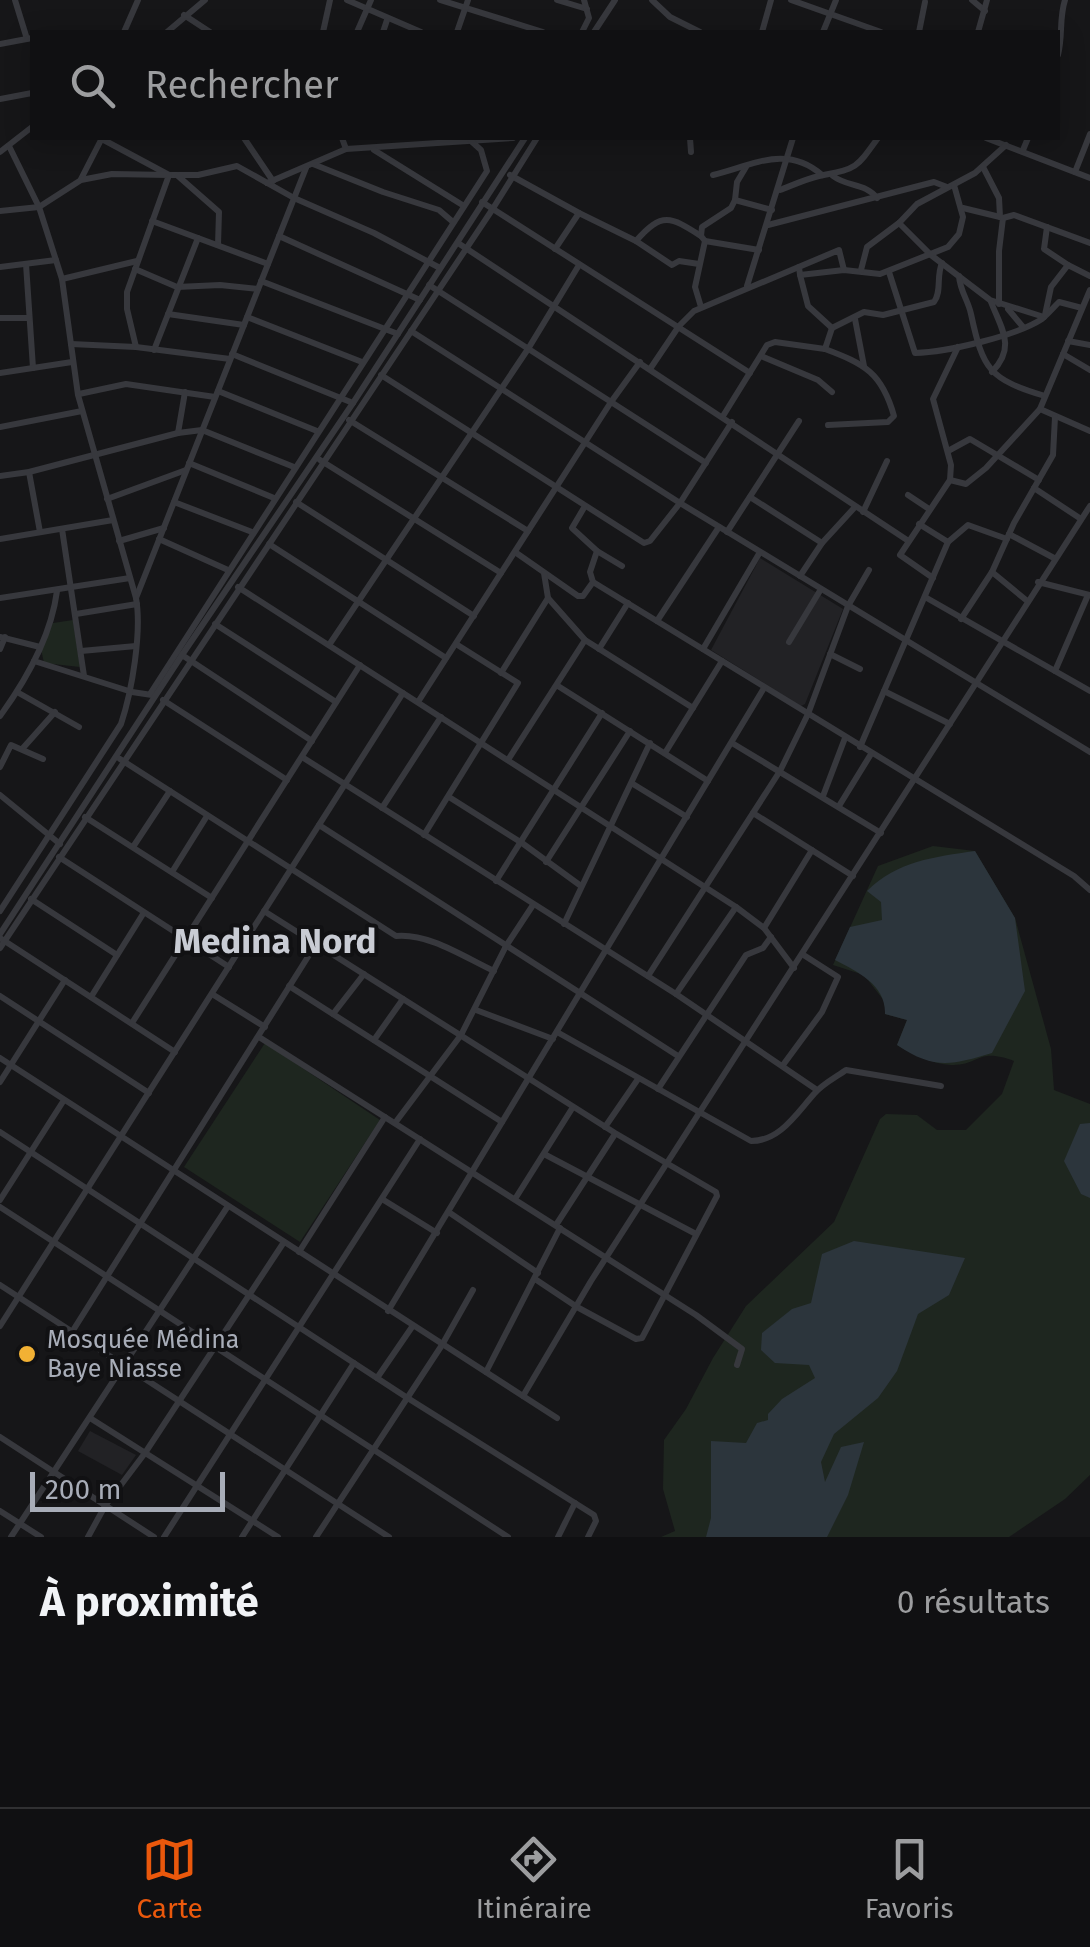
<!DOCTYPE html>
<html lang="fr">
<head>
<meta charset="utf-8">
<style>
  body { margin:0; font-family:"Fira Sans",sans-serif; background:#1e1e20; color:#f1f3f6 }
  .scale { position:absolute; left:30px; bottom:25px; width:195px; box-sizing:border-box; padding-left:10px; border:5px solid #a8adb8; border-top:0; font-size:28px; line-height:35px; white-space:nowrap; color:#a8adb8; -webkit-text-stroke:8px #111113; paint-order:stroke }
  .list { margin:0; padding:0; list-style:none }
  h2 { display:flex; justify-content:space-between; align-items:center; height:130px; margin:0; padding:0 40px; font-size:42px }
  h2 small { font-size:32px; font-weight:400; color:#9c9d9f }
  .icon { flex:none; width:55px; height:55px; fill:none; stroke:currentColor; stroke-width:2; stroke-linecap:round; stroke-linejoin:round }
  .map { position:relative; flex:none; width:1090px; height:1537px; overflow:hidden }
  .search { position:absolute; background:#101012; box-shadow:0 5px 25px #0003; left:30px; right:30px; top:30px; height:110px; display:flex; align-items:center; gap:25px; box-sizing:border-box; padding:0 35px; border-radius:0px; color:#9c9d9f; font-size:38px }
  .sheet { height:270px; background:#101012 }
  nav { display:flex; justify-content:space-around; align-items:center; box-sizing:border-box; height:140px; border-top:2px solid #303032; background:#101012; font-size:28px; color:#9c9d9f }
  nav a { display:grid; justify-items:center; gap:5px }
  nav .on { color:#ea580c }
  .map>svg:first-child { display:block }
  .built { fill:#222225 }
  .green { fill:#1e261f }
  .water { fill:#2c353c }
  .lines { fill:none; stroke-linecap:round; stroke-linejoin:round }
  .minor { stroke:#37383d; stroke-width:6 }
  .poi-dot { fill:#f2b134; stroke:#111113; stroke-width:4 }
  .labels { text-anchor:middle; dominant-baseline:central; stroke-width:8; stroke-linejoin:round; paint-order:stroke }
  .poi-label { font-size:25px; fill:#a8adb8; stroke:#111113; text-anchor:start }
  .district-label { font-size:35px; font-weight:bold; fill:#c9ccd4; stroke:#111113 }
</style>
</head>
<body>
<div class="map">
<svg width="1090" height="1537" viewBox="0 0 1090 1537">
  <rect width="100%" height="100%" fill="#161618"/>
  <g class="built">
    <path d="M760 558 843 609 805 704 801 706 711 650Z"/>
    <path d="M90 1431 136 1455 122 1475 78 1451Z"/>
  </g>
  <g class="green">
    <path d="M73 620 80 667 44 663 41 649 53 623Z"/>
    <path d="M933 846 975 851 1015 918 1051 1049 1054 1090 1090 1104V1475L1065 1499 1009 1537H661L675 1531 663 1489 664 1440 686 1409 713 1358 746 1306 834 1222 880 1119 886 1114 917 1115 937 1130H966L1002 1094 1014 1061C976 1047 980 1066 951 1065 932 1064 912 1054 897 1045L907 1020 885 1014V1002L864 975 833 965 878 866Z"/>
    <path d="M265 1043 380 1120 300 1242 184 1167Z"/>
  </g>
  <g class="water">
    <path d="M975 851 1015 918 1025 991 992 1053C952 1065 934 1070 897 1045L907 1020 885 1014C886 985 858 972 835 960L850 927 882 920 881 902 867 891C897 861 934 857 975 851Z"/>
    <path d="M1090 1123V1198L1081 1194 1064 1161 1080 1124Z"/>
    <path d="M854 1241 965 1258 949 1295 918 1314 897 1371 878 1398 834 1434 821 1462 825 1482 841 1447 864 1442 848 1495 827 1537H706L711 1518V1441L746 1443 757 1423 768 1420V1414L782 1399 815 1378 809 1365 775 1363 761 1350 762 1333 792 1309 811 1303 822 1254Z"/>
  </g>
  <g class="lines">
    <g class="minor">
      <path d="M15 0 27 39"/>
      <path d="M347 0 421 32"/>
      <path d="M440 0 543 32"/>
      <path d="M557 0 587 9"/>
      <path d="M652 0 670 17 700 32"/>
      <path d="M791 0 881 32"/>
      <path d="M972 0 985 11"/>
      <path d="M184 15 210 32"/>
      <path d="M124 32 138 0"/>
      <path d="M167 32 205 0"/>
      <path d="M323 32 330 0"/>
      <path d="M357 32 371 0"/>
      <path d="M383 32 387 20"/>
      <path d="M457 32 468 0"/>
      <path d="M582 32 589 18 584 0"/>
      <path d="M594 32 615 0"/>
      <path d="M762 32 771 0"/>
      <path d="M823 32 836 0"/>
      <path d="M919 32 925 2"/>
      <path d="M978 32 987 0"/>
      <path d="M0 44 32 38"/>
      <path d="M1058 55C1063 35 1059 18 1065 0"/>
      <path d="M0 99 32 93"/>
      <path d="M100 138 169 175H198L237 166 294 198 374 233 440 268"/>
      <path d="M244 138 273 181"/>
      <path d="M690 138 691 152"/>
      <path d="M986 138 1090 178"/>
      <path d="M1006 145 975 173 917 204 899 223 931 255 990 300 1044 317"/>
      <path d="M346 149 513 138"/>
      <path d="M374 150 464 206"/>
      <path d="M1023 150 1028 138"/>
      <path d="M0 152 32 127"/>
      <path d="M313 164 383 192 439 210 453 222"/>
      <path d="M746 167 737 182 735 200 772 210"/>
      <path d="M983 167 999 198 1000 217 1003 218 999 251V304"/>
      <path d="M1075 172 1090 134"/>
      <path d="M510 175 579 213"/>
      <path d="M713 175C753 165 787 144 822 175"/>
      <path d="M178 176 219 212 218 245"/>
      <path d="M833 176C847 187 866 183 877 198"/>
      <path d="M81 179 102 138"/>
      <path d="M267 183 346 149 342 138"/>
      <path d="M780 190C793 185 806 179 819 176 857 168 855 170 878 138"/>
      <path d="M482 202 750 373"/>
      <path d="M963 208 1000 217"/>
      <path d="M0 211 39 207 81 180 112 174 169 175 127 292V309L136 347"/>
      <path d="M1003 218 1014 215 1090 243"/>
      <path d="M152 221 268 264"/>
      <path d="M768 225 934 182 947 187"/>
      <path d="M1047 227 1044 249 1068 265"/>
      <path d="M279 236 420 300"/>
      <path d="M636 241C662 211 671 217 701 236"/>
      <path d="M705 241 759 250"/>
      <path d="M458 243 907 540"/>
      <path d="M555 249 579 213 636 241 672 265 679 261 699 264"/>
      <path d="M26 264 33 368"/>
      <path d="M0 267 56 260"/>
      <path d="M799 267 800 275 844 270 880 274 948 247 959 234 963 217 954 185"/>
      <path d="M135 269 177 287 220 285 258 289"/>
      <path d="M861 270 867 247 899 223"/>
      <path d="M889 272 915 353C947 352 1016 336 1042 319 1048 314 1054 307 1059 302L1082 308"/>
      <path d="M800 275 808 306 832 328"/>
      <path d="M959 276C960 291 968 300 971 314 983 370 989 379 1045 396"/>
      <path d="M62 279 137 261"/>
      <path d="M261 281 398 334"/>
      <path d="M429 285 706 463"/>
      <path d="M747 286 793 138"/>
      <path d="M991 302C1002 330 1016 347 992 372"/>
      <path d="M701 307 695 287 705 241 701 236 702 227 731 208 735 200"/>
      <path d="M1008 309 1023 327"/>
      <path d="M168 314 244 325"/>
      <path d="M1045 315 1051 287 1068 265 1090 276"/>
      <path d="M247 317 362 362"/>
      <path d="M0 318H29"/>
      <path d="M855 319 864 366"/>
      <path d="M832 328 864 312 883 315 934 302C942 292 936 276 942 263"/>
      <path d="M411 331 680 503 1090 752"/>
      <path d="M1068 341 1090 345"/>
      <path d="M71 344 136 347 230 359"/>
      <path d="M825 349C865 364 882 373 894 416L888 422 828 425"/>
      <path d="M154 350 198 238"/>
      <path d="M232 354 353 403"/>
      <path d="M1063 354 1090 370"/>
      <path d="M761 356 818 380 832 392"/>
      <path d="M650 369 679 326 694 311 839 250 844 270"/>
      <path d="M0 373 72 362"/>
      <path d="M381 375 644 543 650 541 680 503 732 422"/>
      <path d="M218 391 317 431"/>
      <path d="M79 394 126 384 215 397"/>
      <path d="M1040 409 1090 431"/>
      <path d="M723 416 767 345 775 342 825 349 832 328"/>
      <path d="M349 420 528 531"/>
      <path d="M0 427 82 411"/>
      <path d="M178 433 185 392"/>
      <path d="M948 451 970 439 1039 480"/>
      <path d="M320 460 501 573"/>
      <path d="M189 463 274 498"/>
      <path d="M29 472 40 532"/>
      <path d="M0 476 29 472 178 433 202 430 294 467"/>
      <path d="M950 480 966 484 986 468 1040 409 1090 290"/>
      <path d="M1034 488 1081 519"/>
      <path d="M908 495 929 509"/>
      <path d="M750 497 822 543"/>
      <path d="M107 499 186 470"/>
      <path d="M174 502 252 532"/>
      <path d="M296 502 474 616"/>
      <path d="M863 512 887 461"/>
      <path d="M919 524 948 542"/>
      <path d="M62 529 84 676"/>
      <path d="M727 532 799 421"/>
      <path d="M1009 534 1054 558"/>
      <path d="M0 539 113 520"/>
      <path d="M159 539 228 570"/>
      <path d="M119 541 164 528"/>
      <path d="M269 544 446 658"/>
      <path d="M597 551 622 566"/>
      <path d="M515 552 578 596H583L593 582 590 572 597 551 572 528 585 506"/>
      <path d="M992 572 1026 600"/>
      <path d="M800 576 822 543 855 507"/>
      <path d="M933 578 900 555 950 480 951 465 933 399 958 347"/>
      <path d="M593 582 1074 876 1090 890"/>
      <path d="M1038 582 1090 595"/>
      <path d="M238 587 736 907 764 928 794 968"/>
      <path d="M925 597 1090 691"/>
      <path d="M0 598 130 578"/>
      <path d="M136 598 306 168"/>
      <path d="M548 598 585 640 693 708"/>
      <path d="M76 614 137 604"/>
      <path d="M961 619 992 572 1014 523 1053 455 1055 417"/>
      <path d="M657 621 719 527"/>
      <path d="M215 624 336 702"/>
      <path d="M0 637 40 647"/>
      <path d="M789 642 821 589"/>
      <path d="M329 645 528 349 579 265"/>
      <path d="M0 649 5 637"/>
      <path d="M599 649 628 603"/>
      <path d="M703 649 760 552"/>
      <path d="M81 651 136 646"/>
      <path d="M830 654 860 669"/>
      <path d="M182 655 312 741"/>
      <path d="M34 661 132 692 152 695"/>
      <path d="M1055 671 1088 595"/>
      <path d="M501 673 548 598 544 573"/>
      <path d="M558 686 708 781"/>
      <path d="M884 691 950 724"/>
      <path d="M17 692 79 727"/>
      <path d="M150 694 487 171 481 150 471 141"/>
      <path d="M163 700 287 780"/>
      <path d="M418 702 611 402 640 362"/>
      <path d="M0 716C27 679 51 637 57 591"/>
      <path d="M732 743 881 833"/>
      <path d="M860 747 948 542 968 525 1007 539"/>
      <path d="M23 748 55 712"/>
      <path d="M665 753 722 661"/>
      <path d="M302 757 676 994 817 1090"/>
      <path d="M120 759 396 936C429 933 464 957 494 971"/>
      <path d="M508 760 585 640"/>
      <path d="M0 767 11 745 43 759"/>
      <path d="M633 784 687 817"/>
      <path d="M0 795 60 844"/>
      <path d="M823 796 845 738"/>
      <path d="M449 797 522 843 581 886"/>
      <path d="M839 806 871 754"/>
      <path d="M382 808 441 717"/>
      <path d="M753 813 853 876"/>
      <path d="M85 817 212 898"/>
      <path d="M319 825 678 1056"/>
      <path d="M424 835 518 683 456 644"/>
      <path d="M133 847 170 791"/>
      <path d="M59 857 229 967"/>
      <path d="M546 862 630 731"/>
      <path d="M172 872 207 816"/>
      <path d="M496 881 602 713"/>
      <path d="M31 899 117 955"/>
      <path d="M0 911 121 724C132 691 142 632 136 598L78 395 62 279 39 207 9 146"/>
      <path d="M264 911 615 1133 716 1192 717 1196 642 1338 636 1339 577 1307 535 1279"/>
      <path d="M564 924 650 743"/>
      <path d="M764 928 812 850"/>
      <path d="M0 934 182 655 353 403 525 138"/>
      <path d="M0 938 175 1052"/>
      <path d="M0 948 492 210 537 138"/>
      <path d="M648 976 780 771 808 714 848 606 869 570"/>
      <path d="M289 986 502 1122"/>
      <path d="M212 994 265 1027"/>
      <path d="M676 994 736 907"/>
      <path d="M0 996 149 1093"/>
      <path d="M91 997 143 914"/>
      <path d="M476 1010 553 1039"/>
      <path d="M333 1014 364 974"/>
      <path d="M132 1023 360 665"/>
      <path d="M557 1032 751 1141C780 1141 796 1114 814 1094 821 1085 836 1077 846 1070L941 1086"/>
      <path d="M259 1037 696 1315 742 1349 737 1365"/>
      <path d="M374 1040 403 999"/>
      <path d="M0 1058 557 1418"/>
      <path d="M783 1065 822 1012 838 977 802 954"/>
      <path d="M0 1082 65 980"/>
      <path d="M658 1089 746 955 763 948 771 937"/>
      <path d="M395 1123 461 1035 506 946 533 905"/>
      <path d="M605 1127 638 1079"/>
      <path d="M0 1132 406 1397 594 1515 596 1521 588 1537"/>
      <path d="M544 1154 696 1234"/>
      <path d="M382 1199 437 1233"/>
      <path d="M515 1199 573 1107"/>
      <path d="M0 1200 64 1100"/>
      <path d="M0 1207 508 1537"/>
      <path d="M450 1213 538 1273"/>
      <path d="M556 1225 615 1134"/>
      <path d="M299 1252 385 1117"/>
      <path d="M0 1285 389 1537"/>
      <path d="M388 1311 764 688"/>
      <path d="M0 1326 403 693"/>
      <path d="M72 1332 316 944"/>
      <path d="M486 1372 560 1228"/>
      <path d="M377 1378 412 1327"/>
      <path d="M523 1396 591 1281 1090 506"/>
      <path d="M90 1418 278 1537"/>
      <path d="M0 1437 154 1537"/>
      <path d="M0 1511 41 1537"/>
      <path d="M11 1537 228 1206"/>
      <path d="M88 1537 105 1506 145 1453 284 1242"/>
      <path d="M164 1537 420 1139"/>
      <path d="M242 1537 354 1363"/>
      <path d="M316 1537 442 1345 473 1290"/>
      <path d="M558 1537 575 1503"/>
    </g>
  </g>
  <circle class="poi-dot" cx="27" cy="1354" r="10"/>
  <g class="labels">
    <g class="poi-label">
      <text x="47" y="1340">Mosquée Médina<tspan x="47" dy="29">Baye Niasse</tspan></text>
    </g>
    <g class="district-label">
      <text x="275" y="941">Medina Nord</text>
    </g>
  </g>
</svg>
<div class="scale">200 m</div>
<div class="search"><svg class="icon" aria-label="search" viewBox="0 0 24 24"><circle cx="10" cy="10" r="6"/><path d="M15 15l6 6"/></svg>Rechercher</div>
</div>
<section class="sheet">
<h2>À proximité<small>0 résultats</small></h2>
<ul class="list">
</ul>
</section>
<nav>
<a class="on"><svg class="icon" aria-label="map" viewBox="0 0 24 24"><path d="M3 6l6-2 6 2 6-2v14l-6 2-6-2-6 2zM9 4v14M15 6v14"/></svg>Carte</a>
<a><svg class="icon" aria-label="directions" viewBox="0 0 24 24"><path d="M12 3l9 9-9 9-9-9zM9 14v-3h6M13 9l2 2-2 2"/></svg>Itinéraire</a>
<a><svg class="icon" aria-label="saved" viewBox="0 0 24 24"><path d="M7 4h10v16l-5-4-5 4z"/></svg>Favoris</a>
</nav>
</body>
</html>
